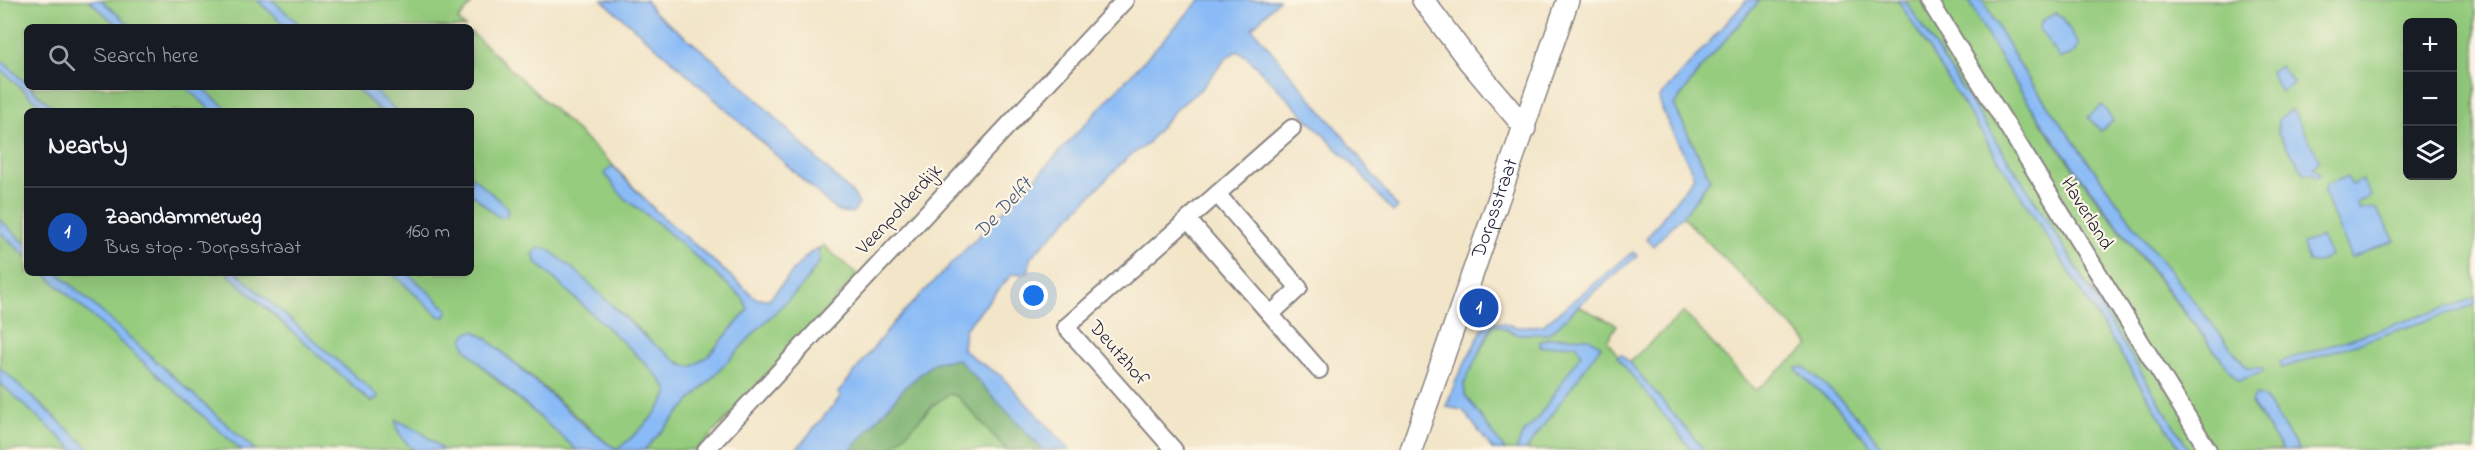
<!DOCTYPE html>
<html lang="en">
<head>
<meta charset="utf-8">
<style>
  body { margin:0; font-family:"Indie Flower",sans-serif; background:#242831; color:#f1f3f6 }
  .controls { position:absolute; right:18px; top:18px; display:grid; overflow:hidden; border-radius:9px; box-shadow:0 6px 24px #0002 }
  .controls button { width:54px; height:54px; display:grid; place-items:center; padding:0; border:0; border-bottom:2px solid #363941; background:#171b24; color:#f1f3f6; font:30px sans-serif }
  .you { position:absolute; left:1034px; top:296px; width:21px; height:21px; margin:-15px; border:4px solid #fff; border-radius:50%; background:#1a73e8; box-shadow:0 0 0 9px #1a73e833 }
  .badge { display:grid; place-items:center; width:39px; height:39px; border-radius:50%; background:#b45309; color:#fff; font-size:20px; font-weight:700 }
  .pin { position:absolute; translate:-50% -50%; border:3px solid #fff; box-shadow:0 2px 6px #0006 }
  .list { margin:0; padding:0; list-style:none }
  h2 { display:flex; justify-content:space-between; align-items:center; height:78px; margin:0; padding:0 24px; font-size:26px }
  h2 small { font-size:20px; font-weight:400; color:#9ea1a6 }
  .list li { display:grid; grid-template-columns:39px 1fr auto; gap:18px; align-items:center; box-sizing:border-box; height:90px; padding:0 24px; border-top:2px solid #363941 }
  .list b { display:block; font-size:22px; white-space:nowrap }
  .list p { margin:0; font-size:20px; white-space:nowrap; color:#9ea1a6 }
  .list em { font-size:20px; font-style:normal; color:#9ea1a6 }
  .icon { flex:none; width:33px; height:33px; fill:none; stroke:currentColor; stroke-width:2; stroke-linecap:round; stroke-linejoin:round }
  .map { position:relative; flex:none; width:2475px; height:450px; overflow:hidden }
  .search { position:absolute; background:#171b24; box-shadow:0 6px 24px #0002; left:24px; top:24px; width:450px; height:66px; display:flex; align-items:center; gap:15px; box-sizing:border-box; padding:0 21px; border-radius:9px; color:#9ea1a6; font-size:22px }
  .panel { position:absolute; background:#171b24; box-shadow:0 6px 24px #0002; left:24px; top:108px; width:450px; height:168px; border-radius:9px }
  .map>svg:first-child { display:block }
  .green { fill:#95cc7e; stroke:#5c775c; stroke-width:1.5; fill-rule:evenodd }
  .forest { fill:#78b06d; stroke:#4d6954; stroke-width:1.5 }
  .water { fill:#8abbf6; stroke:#566e98; stroke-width:1.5 }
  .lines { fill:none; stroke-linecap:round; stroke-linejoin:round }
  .minor-casing { stroke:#8a8482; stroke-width:20 }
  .tertiary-casing { stroke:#8a8482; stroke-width:24 }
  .minor { stroke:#fff; stroke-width:16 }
  .tertiary { stroke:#fff; stroke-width:21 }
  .labels { text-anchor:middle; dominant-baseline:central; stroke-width:4.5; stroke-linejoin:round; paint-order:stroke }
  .street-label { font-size:20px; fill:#22223b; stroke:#fcf5e5 }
  .water-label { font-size:21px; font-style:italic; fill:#46587c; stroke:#fcf5e5 }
</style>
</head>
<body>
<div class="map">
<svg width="2475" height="450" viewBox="0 0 2475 450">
  <rect width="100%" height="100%" fill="#fcf5e5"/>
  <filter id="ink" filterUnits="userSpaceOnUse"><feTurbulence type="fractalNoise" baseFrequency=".0167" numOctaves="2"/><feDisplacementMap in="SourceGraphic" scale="12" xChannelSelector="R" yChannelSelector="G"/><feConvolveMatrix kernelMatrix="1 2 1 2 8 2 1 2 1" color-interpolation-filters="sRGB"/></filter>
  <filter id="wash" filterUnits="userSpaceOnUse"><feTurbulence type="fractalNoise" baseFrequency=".008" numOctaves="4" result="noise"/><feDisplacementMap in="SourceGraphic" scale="24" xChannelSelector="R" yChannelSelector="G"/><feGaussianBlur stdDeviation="1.35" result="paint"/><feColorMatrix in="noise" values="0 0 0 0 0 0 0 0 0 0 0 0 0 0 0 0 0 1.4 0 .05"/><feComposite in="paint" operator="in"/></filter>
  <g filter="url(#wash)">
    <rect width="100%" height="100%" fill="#f2e5c8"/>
    <g class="green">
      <path d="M0 0H89L119 27H27V84L0 59Z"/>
      <path d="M101 0H257L287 27H132Z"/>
      <path d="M272 0H475L458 20 465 27H302Z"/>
      <path d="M1760 0H1898L2181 450H1884C1861 419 1834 391 1803 367L1801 375 1835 405 1875 450H1704L1629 362 1684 312 1755 391 1810 345 1682 216 1697 198 1710 179 1674 105 1701 68Z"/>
      <path d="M1905 0H1969C2039 140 2143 258 2238 381L2247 368 2139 232 2025 74 1982 0H2475V450H2299L2264 397 2251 403 2283 450H2189L2051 226ZM2408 22H2452V176H2408Z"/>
      <path d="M471 32 609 161 655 210 612 166 624 198 659 224 743 298 748 310 709 355 692 367C664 362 633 320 609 303 586 288 560 275 536 262L637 355 658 377 668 390C665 409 634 436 619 450L608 444 533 378 486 338 474 331 463 339C472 369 553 423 577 450H443L421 432 396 427 403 439 414 450H255L58 273H227L371 402 378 397 237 273H392L439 316 448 310 408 273H471V193L497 216 507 207 471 176V111H397L370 87H471Z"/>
      <path d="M0 69 47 111H27V245L0 220Z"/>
      <path d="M30 87H186L212 111H57Z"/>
      <path d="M201 87H354L381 111H229Z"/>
      <path d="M0 232 27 257V273H44L241 450H91L0 368Z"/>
      <path d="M823 245 858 275 698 450H644L759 328 804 284 820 261 818 250Z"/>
      <path d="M1578 306 1617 325 1607 341 1692 450H1503L1465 395 1464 384 1493 324 1517 334 1557 327Z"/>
      <path d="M0 383 74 450H0Z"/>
      <path d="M949 394 957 396 1007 450H891L932 406Z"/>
    </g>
    <path class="forest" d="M958 359 1044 450H1007L957 396 949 394 932 406 891 450H851L905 387 935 362Z"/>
    <g class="water">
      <path d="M89 0H101L132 27H119Z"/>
      <path d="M257 0H272L302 27H287Z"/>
      <path d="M602 0H646L653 11C675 29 699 47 721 66 767 107 809 153 854 195L859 205 852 213 840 212 835 209 686 73Z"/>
      <path d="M1200 0H1279L1252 28 1346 140 1398 208 1393 212 1353 165 1246 56 1237 51 1227 57 1201 89 1175 110 1146 145 1127 158 1030 258 1029 270 1021 274H1012L965 329 963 349 976 360 1000 375 1070 450H1043L958 359 935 362 905 387 851 450H796L841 396 838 393 894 322 1028 186Z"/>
      <path d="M1747 0H1760L1701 68 1674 105 1710 179 1688 210 1653 246 1646 239 1694 177C1684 149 1666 127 1659 98Z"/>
      <path d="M1898 0H1905L2051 226 2189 450H2181Z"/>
      <path d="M1969 0H1982L2025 74 2139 232 2247 368H2262L2263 372 2238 381C2180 304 2119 230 2063 152 2028 103 1995 54 1969 0Z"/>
      <path d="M2055 13 2062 17 2079 45 2073 54 2060 58 2039 29 2042 21Z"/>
      <path d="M0 59 27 84V87H30L57 111H47L0 69Z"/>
      <path d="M2280 66 2294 83 2281 92 2270 71Z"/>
      <path d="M186 87H201L229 111H212Z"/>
      <path d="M354 87H370L397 111H381Z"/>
      <path d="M2102 105 2113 121 2101 131 2088 117Z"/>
      <path d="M2292 109 2320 160 2313 167 2320 175 2316 178 2312 173 2305 174 2278 133 2279 119Z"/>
      <path d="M612 166 655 210 757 299H769C782 286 804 254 818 248L820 261 804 284 759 328 644 450H577L482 366 465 348 463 339 467 333 474 331 486 338 585 426 608 444 618 449C633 437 665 409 668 390L658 377 637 355 536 262 533 254 539 248 548 249 579 274 646 338 682 365 692 367 709 355 748 310 743 298 659 224 624 198 604 173Z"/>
      <path d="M471 176 507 207V217L497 216 471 193Z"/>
      <path d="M2347 177 2352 185 2362 180 2371 196 2357 203 2359 210 2375 208 2395 240 2351 258 2324 192 2327 184Z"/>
      <path d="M0 220 27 245V257L0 232Z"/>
      <path d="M2321 237 2330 255 2317 263 2308 262 2303 243Z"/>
      <path d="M1633 252 1637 256 1578 306 1557 327 1547 334H1517L1493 324 1464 384 1465 395 1505 450H1493L1463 410 1446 407 1457 378 1488 319 1517 327 1543 325Z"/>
      <path d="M44 273H58L255 450H241Z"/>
      <path d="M227 273H237L379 397 371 402Z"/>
      <path d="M392 273H408L448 310 445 317 439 316Z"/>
      <path d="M2475 298V305L2282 368 2280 362Z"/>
      <path d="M1563 337 1589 338 1601 346 1526 450H1516L1522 435 1537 419 1581 354 1576 344 1540 347V342L1548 338Z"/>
      <path d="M1621 354 1629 362 1704 450H1692L1617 357Z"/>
      <path d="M1803 367C1834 391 1861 419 1884 450H1875L1835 405 1801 375 1796 368Z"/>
      <path d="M0 368 91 450H74L0 383Z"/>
      <path d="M2256 395 2264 397 2299 450H2283L2251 402Z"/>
      <path d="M396 420 421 432 443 450H414C405 442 396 433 396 420Z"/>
    </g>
  </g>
  <g filter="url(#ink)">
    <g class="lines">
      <defs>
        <g id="minor">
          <path d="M1929 0 2208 450"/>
          <path d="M1217 194 1299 288 1271 314"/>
          <path d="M1188 220 1319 370"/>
          <path d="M706 450 1125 0"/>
          <path d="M1174 450 1066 327 1292 128"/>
        </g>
        <g id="tertiary">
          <path d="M1423 0 1468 60 1525 128"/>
          <path id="s1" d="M1411 450 1568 0"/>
        </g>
      </defs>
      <use href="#minor" class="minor-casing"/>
      <use href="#tertiary" class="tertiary-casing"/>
      <use href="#minor" class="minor"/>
      <use href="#tertiary" class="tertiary"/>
    </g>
  </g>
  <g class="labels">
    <g class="street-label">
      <text stroke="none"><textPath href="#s1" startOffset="256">Dorpsstraat</textPath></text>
      <text transform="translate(900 210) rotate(-47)">Veenpolderdijk</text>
      <text transform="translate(2086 214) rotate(58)">Haverland</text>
      <text transform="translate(1118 354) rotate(49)">Deutzhof</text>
    </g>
    <g class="water-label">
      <text transform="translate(1004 209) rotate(-47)">De Delft</text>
    </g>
  </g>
</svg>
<div class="controls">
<button>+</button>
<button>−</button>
<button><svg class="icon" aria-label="layers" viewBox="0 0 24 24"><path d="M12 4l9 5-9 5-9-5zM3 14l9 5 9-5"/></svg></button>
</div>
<div class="you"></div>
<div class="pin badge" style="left:1479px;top:308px;background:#1a4fb4">1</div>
<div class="search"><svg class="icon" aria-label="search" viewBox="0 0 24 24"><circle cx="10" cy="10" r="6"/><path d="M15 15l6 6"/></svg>Search here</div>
<section class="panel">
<h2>Nearby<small></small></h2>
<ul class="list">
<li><span class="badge" style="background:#1a4fb4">1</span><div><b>Zaandammerweg</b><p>Bus stop · Dorpsstraat</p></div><em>160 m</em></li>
</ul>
</section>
</div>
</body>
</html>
